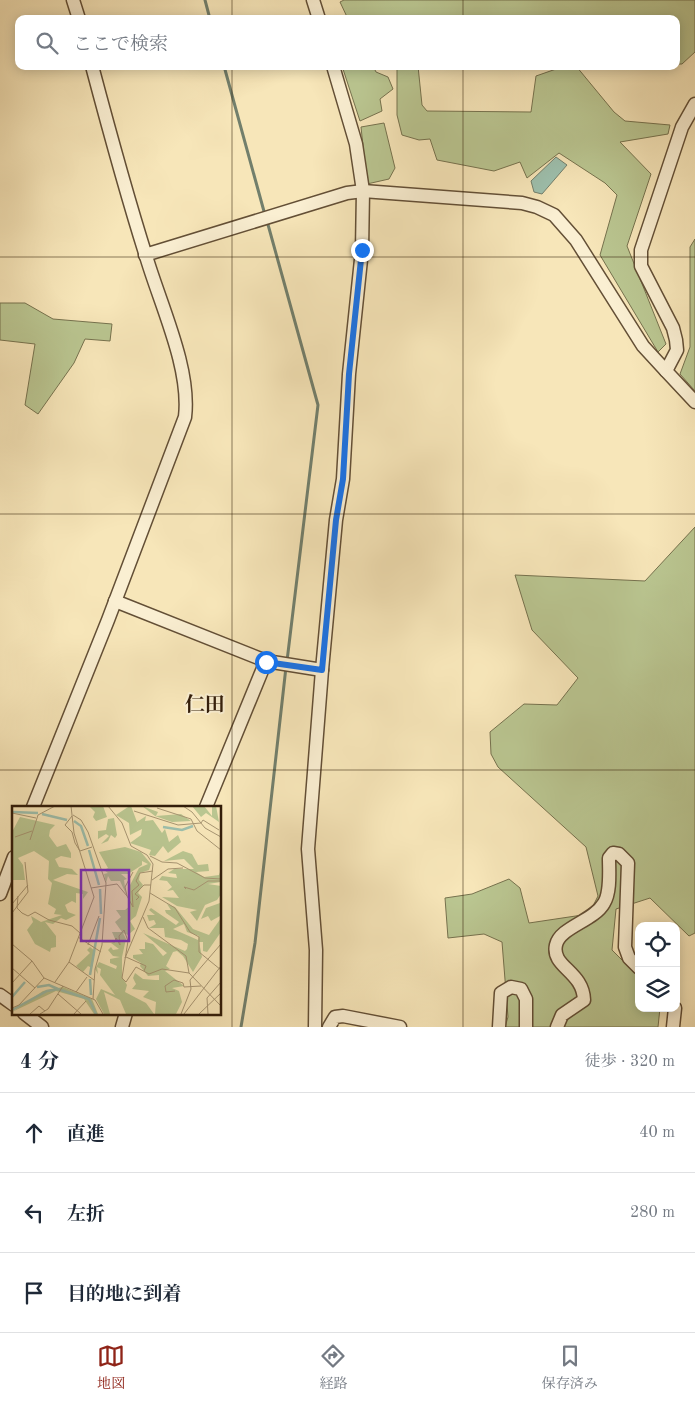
<!DOCTYPE html>
<html lang="ja">
<head>
<meta charset="utf-8">
<style>
  body { margin:0; font-family:"Old Standard TT","Noto Serif JP",serif; background:#f6f6f7; color:#1f2937 }
  .controls { position:absolute; right:15px; bottom:15px; display:grid; overflow:hidden; border-radius:10px; box-shadow:0 2px 12px #0003 }
  .controls button { width:45px; height:45px; display:grid; place-items:center; padding:0; border:0; border-bottom:1px solid #e0e1e3; background:#fff; color:#1f2937; font:25px sans-serif }
  .stop { position:absolute; width:15px; height:15px; margin:-11px; border:4px solid #1a73e8; border-radius:50%; background:#fff }
  .stop.end { background:#1a73e8; border-color:#fff; box-shadow:0 1px 5px #0008 }
  .list { margin:0; padding:0; list-style:none }
  h2 { display:flex; justify-content:space-between; align-items:center; height:65px; margin:0; padding:0 20px; font-size:21px }
  h2 small { font-size:16px; font-weight:400; color:#747a83 }
  .list li { display:grid; grid-template-columns:32px 1fr auto; gap:15px; align-items:center; box-sizing:border-box; height:80px; padding:0 20px; border-top:1px solid #e0e1e3 }
  .list b { display:block; font-size:19px; white-space:nowrap }
  .list em { font-size:16px; font-style:normal; color:#747a83 }
  .icon { flex:none; width:28px; height:28px; fill:none; stroke:currentColor; stroke-width:2; stroke-linecap:round; stroke-linejoin:round }
  .map { position:relative; flex:none; width:695px; height:1027px; overflow:hidden }
  .search { position:absolute; background:#fff; box-shadow:0 2px 12px #0003; left:15px; right:15px; top:15px; height:55px; display:flex; align-items:center; gap:12px; box-sizing:border-box; padding:0 18px; border-radius:10px; color:#747a83; font-size:19px }
  .sheet { height:305px; background:#fff }
  nav { display:flex; justify-content:space-around; align-items:center; box-sizing:border-box; height:70px; border-top:1px solid #e0e1e3; background:#fff; font-size:14px; color:#747a83 }
  nav a { display:grid; justify-items:center; gap:2px }
  nav .on { color:#8f2418 }
  .map>svg:first-child { display:block }
  .green { fill:#bac691; stroke:#76724e }
  .water { fill:#9dc0ae; stroke:#727f6c }
  .lines { fill:none; stroke-linecap:round; stroke-linejoin:round }
  .stream { stroke:#727f6c; stroke-width:3 }
  .minor-casing { stroke:#634f36; stroke-width:15 }
  .minor { stroke:#faefd2; stroke-width:12 }
  .route { stroke:#1a73e8; stroke-width:6 }
  .grid { fill:none; stroke:#321d0a; stroke-width:1; stroke-opacity:0.55 }
  .labels { text-anchor:middle; dominant-baseline:central; stroke-width:4; stroke-linejoin:round; paint-order:stroke }
  .quarter-label { font-size:20px; font-weight:bold; fill:#321d0a; stroke:#faefd2 }
  .inset-river { fill:none; stroke:#9dc0ae; stroke-width:2.5 }
  .inset-road { fill:none; stroke:#a89673; stroke-width:1 }
  .view { fill:#7b2cbf; fill-opacity:0.15; stroke:#7b2cbf; stroke-width:2.5 }
  .inset-edge { fill:none; stroke:#321d0a; stroke-width:2.5 }
</style>
</head>
<body>
<div class="map">
<svg width="695" height="1027" viewBox="0 0 695 1027">
  <rect width="100%" height="100%" fill="#f7e6b9"/>
  <filter id="stains"><feTurbulence type="fractalNoise" baseFrequency=".004" numOctaves="4"/><feColorMatrix values="0 0 0 0 .2 0 0 0 0 .09 0 0 0 0 .02 0 0 0 .5 -.17"/></filter>
  <radialGradient id="worn" r=".72"><stop offset=".6" stop-color="#630" stop-opacity="0"/><stop offset="1" stop-color="#630" stop-opacity=".3"/></radialGradient>
  <g class="green">
    <path d="M344 0H695V52L682 64H676V19H348L340 2Z"/>
    <path d="M342 66H373L376 72 388 77 393 89 380 99 382 111 360 121Z"/>
    <path d="M397 66H418L422 105 427 111 531 112 536 76 559 68 576 66 614 112 625 121 670 125 668 134 620 142 651 174 627 246 666 344 658 352 600 255 617 195 605 183 559 153 527 178 520 162 494 171 437 160 430 139 419 140 402 135 397 115Z"/>
    <path d="M384 123 395 168 389 179 367 184 361 127Z"/>
    <path d="M695 239V391L680 374 690 347V247Z"/>
    <path d="M0 303H25L53 319 112 324 110 341 85 339 74 363 38 414 25 405 35 344 0 340Z"/>
    <path d="M695 527V933L689 936 650 898 616 909 612 950 639 977V1008H660L658 1027H505L508 1017 502 942 484 934 448 938 445 898 472 894 509 879 520 888 529 923 589 914 598 896 586 847 498 767 491 754 490 732 524 704 557 705 578 678 532 630 515 575 645 581Z"/>
  </g>
  <path class="water" d="M556 157 567 165 542 194 534 192 531 181Z"/>
  <g class="lines">
    <g class="stream">
      <path d="M205 0 210 19"/>
      <path d="M224 66 265 215"/>
      <path d="M267 221 318 405 287 661"/>
      <path d="M241 1027 255 943 286 667"/>
    </g>
    <defs>
      <g id="minor">
        <path d="M73 0 79 19"/>
        <path d="M313 0 319 19"/>
        <path d="M145 255 347 193 363 191 522 203 537 207 554 215 576 240 643 346 666 371 677 350 676 340 673 328 641 266V250L682 127 695 104"/>
        <path d="M666 371 695 402"/>
        <path d="M115 601 266 661 322 670"/>
        <path d="M33 807 108 620 185 417C191 368 160 304 146 256 126 193 109 130 92 66"/>
        <path d="M206 807 266 661"/>
        <path d="M0 894 14 857"/>
        <path d="M0 995 14 1005"/>
        <path d="M24 1013 42 1027"/>
        <path d="M122 1027 126 1013"/>
        <path d="M315 1027 316 950 308 849 322 670 336 520 343 479 349 374 362 250 363 191 356 144 333 66"/>
        <path d="M329 1027 335 1017 343 1016 400 1027"/>
        <path d="M499 1027 501 993 511 987 521 989 526 999V1027"/>
        <path d="M557 1027 562 1015 584 1000C583 971 551 967 556 945 560 927 594 921 604 903 611 892 609 871 609 858L613 853 619 854 628 863 625 947 629 958 639 968"/>
        <path d="M673 1027 675 1008"/>
      </g>
    </defs>
    <use href="#minor" class="minor-casing"/>
    <use href="#minor" class="minor"/>
  </g>
  <g class="lines">
    <path class="route" d="M266 662 322 670 336 520 343 479 349 374 362 250"/>
  </g>
  <path class="grid" d="M232 0V19M463 0V19M232 66V1027M463 66V1027M0 257H695M0 514H695M0 770H695"/>
  <g class="labels">
    <g class="quarter-label">
      <text x="205" y="706">仁田</text>
    </g>
  </g>
  <g transform="translate(12 806)">
    <rect width="209" height="209" fill="#f7e6b9"/>
    <path d="M77 0H91L95 11 84 15 81 11 83 6ZM103 0H119L125 16 134 10 133 15 141 14 150 27 153 23 157 36 166 29 169 36 156 47 151 40 143 50 137 49 139 44 118 37 129 29 130 23 118 29 117 17 104 9 116 1ZM130 0 146 6 144 10 169 8 179 15 160 16 143 10ZM180 0H192L200 10V0H204L207 16 194 7 189 11ZM8 11 43 19 38 24 37 30 45 41 54 38 59 47V52L49 50 43 53 47 61 60 63 66 69 55 68 41 74 76 86 71 93V88L64 87V97L60 95 53 99 56 106 64 109 54 114 49 112 41 118 33 116 44 130V141L39 142 38 146 23 138 15 124 21 116 19 110 29 116 50 109 42 108 44 103 36 98 40 77 36 73 37 55 22 45 6 52 11 59 13 74H0V26ZM102 12 105 29 103 32 99 29 96 35 89 38 97 30 94 28 86 33V25L94 24 96 13ZM113 41 129 46 139 58 137 64 128 67 127 74 131 79 126 87 130 91 124 110 118 115 123 123 116 129 111 127 114 133 110 151V171L115 179 113 186 134 197 142 208H114L108 194 92 186 98 208H92L84 193 89 183 103 189 88 169 89 163 85 161 86 168 83 163 87 156 104 163 105 160 98 157V153L108 151 101 150 96 144 99 141 101 144 107 143 99 137 104 135 100 126H110L103 116 109 111 104 104H113L118 100 117 81 127 62 136 58 130 55V59L116 68H109L115 73 112 74 114 88 108 75H99L96 70 94 77 92 68 96 67 92 64 96 62 87 46ZM171 45 180 48 186 59 196 58 197 65 184 66 192 71 207 69 209 63V76L196 78 209 80V88L205 94 193 99 185 115 178 106 185 104 165 100 150 91 167 92 161 84 155 85 160 81 155 75 147 74 150 70 165 72 164 68 156 67 162 63H182L172 53 152 55ZM208 97V110L199 115 196 110 189 113 194 102ZM155 98 163 101 181 123 197 129 209 112V126L195 146 191 145V136H187L190 151 181 166 171 150 165 145 161 146 154 160 158 163 153 165 172 180 160 182 167 185 170 196 164 208H143L144 196 131 191 137 185 120 183 124 178 121 172 123 167 131 173 143 174H147V169L136 170 128 160 129 157 121 152V149L131 148 127 143H133V136L141 138 151 150 155 147 131 127 173 145 175 143 176 138 169 134 153 131 152 122H137L144 118 142 114 137 115 135 109H143L137 104 139 102 164 119 167 116 154 107 153 104H159ZM172 118 175 126 187 130 186 134 161 123ZM78 141 83 145 80 162 76 160 71 166 64 160 78 147 75 144ZM51 181 80 193 86 208H82L72 193 44 185 0 206 31 185Z" fill="#bac691" fill-rule="evenodd"/>
    <path class="inset-river" d="M1 6 26 7M30 8 55 14M62 15 69 20 76 40M151 21 170 24 181 20M77 44 87 79M88 83 89 108M78 169 88 112M78 173 79 189M25 181 37 179 46 183M0 191 13 176M0 204 35 185 46 183 77 193 84 208"/>
    <path class="inset-road" d="M96 0 110 17 119 40 135 49 141 58 137 95 113 152M171 0 180 6 193 22 209 31M145 2 179 13 185 25 209 44M122 5 166 19 189 17 191 14 207 24M0 7 24 12M61 9 69 14 76 26 94 77 90 139 83 163 81 193M60 10 53 19 60 26 63 37 68 45 80 41M3 31 20 25M18 34 26 9 43 0M138 50 150 56 165 57 193 72 209 73M140 74 156 63 171 62M79 82 105 78 115 90 113 81 121 66M174 83 172 81 182 84 196 75H209M138 87 163 102 178 126 187 131V146L209 164M6 90 5 102 10 107 16 110 23 106 37 114 60 120 68 127M115 90 121 101 120 85 127 79 124 75 128 67 141 65M124 94 127 91 123 88 132 79H139M0 98 16 79M0 107 16 86 13 56M131 111 136 122 174 150 177 167 209 200M66 131 89 146M91 136H103L104 132 108 139 107 130 112 124 116 135 110 172 114 176 124 161 137 168 150 163 177 167M0 138 20 155 32 172 83 194 91 208M76 139 87 110M114 151 134 160 132 165M57 156 82 174M0 162 23 182M43 176 57 156 82 91 62 27 59 0M0 177 20 155M172 181 189 180M163 185 154 186 153 180 162 174 171 177 172 181M64 186 75 171M46 188 69 208M0 202 7 199 32 172M18 208 27 200 33 205M28 208 36 203 51 180M62 208 74 195M169 208 179 183 178 174 209 138M172 208 209 160M187 208 209 187M196 208 195 192 209 176"/>
    <path class="view" d="M69 64H117V135H69Z"/>
    <rect width="209" height="209" class="inset-edge"/>
  </g>
  <rect width="100%" height="100%" filter="url(#stains)"/>
  <rect width="100%" height="100%" fill="url(#worn)"/>
</svg>
<div class="controls">
<button><svg class="icon" aria-label="locate" viewBox="0 0 24 24"><circle cx="12" cy="12" r="6"/><path d="M12 2v4M12 18v4M2 12h4M18 12h4"/></svg></button>
<button><svg class="icon" aria-label="layers" viewBox="0 0 24 24"><path d="M12 4l9 5-9 5-9-5zM3 14l9 5 9-5"/></svg></button>
</div>
<div class="stop" style="left:266px;top:662px"></div>
<div class="stop end" style="left:362px;top:250px"></div>
<div class="search"><svg class="icon" aria-label="search" viewBox="0 0 24 24"><circle cx="10" cy="10" r="6"/><path d="M15 15l6 6"/></svg>ここで検索</div>
</div>
<section class="sheet">
<h2>4 分<small>徒歩 · 320 m</small></h2>
<ul class="list">
<li><svg class="icon" aria-label="ahead" viewBox="0 0 24 24"><path d="M12 20V5M6 11l6-6 6 6"/></svg><div><b>直進</b></div><em>40 m</em></li>
<li><svg class="icon" aria-label="left" viewBox="0 0 24 24"><path d="M17 20v-9H6M10 6l-5 5 5 5"/></svg><div><b>左折</b></div><em>280 m</em></li>
<li><svg class="icon" aria-label="arrive" viewBox="0 0 24 24"><path d="M6 21V4h12l-3 4 3 4H6"/></svg><div><b>目的地に到着</b></div></li>
</ul>
</section>
<nav>
<a class="on"><svg class="icon" aria-label="map" viewBox="0 0 24 24"><path d="M3 6l6-2 6 2 6-2v14l-6 2-6-2-6 2zM9 4v14M15 6v14"/></svg>地図</a>
<a><svg class="icon" aria-label="directions" viewBox="0 0 24 24"><path d="M12 3l9 9-9 9-9-9zM9 14v-3h6M13 9l2 2-2 2"/></svg>経路</a>
<a><svg class="icon" aria-label="saved" viewBox="0 0 24 24"><path d="M7 4h10v16l-5-4-5 4z"/></svg>保存済み</a>
</nav>
</body>
</html>
